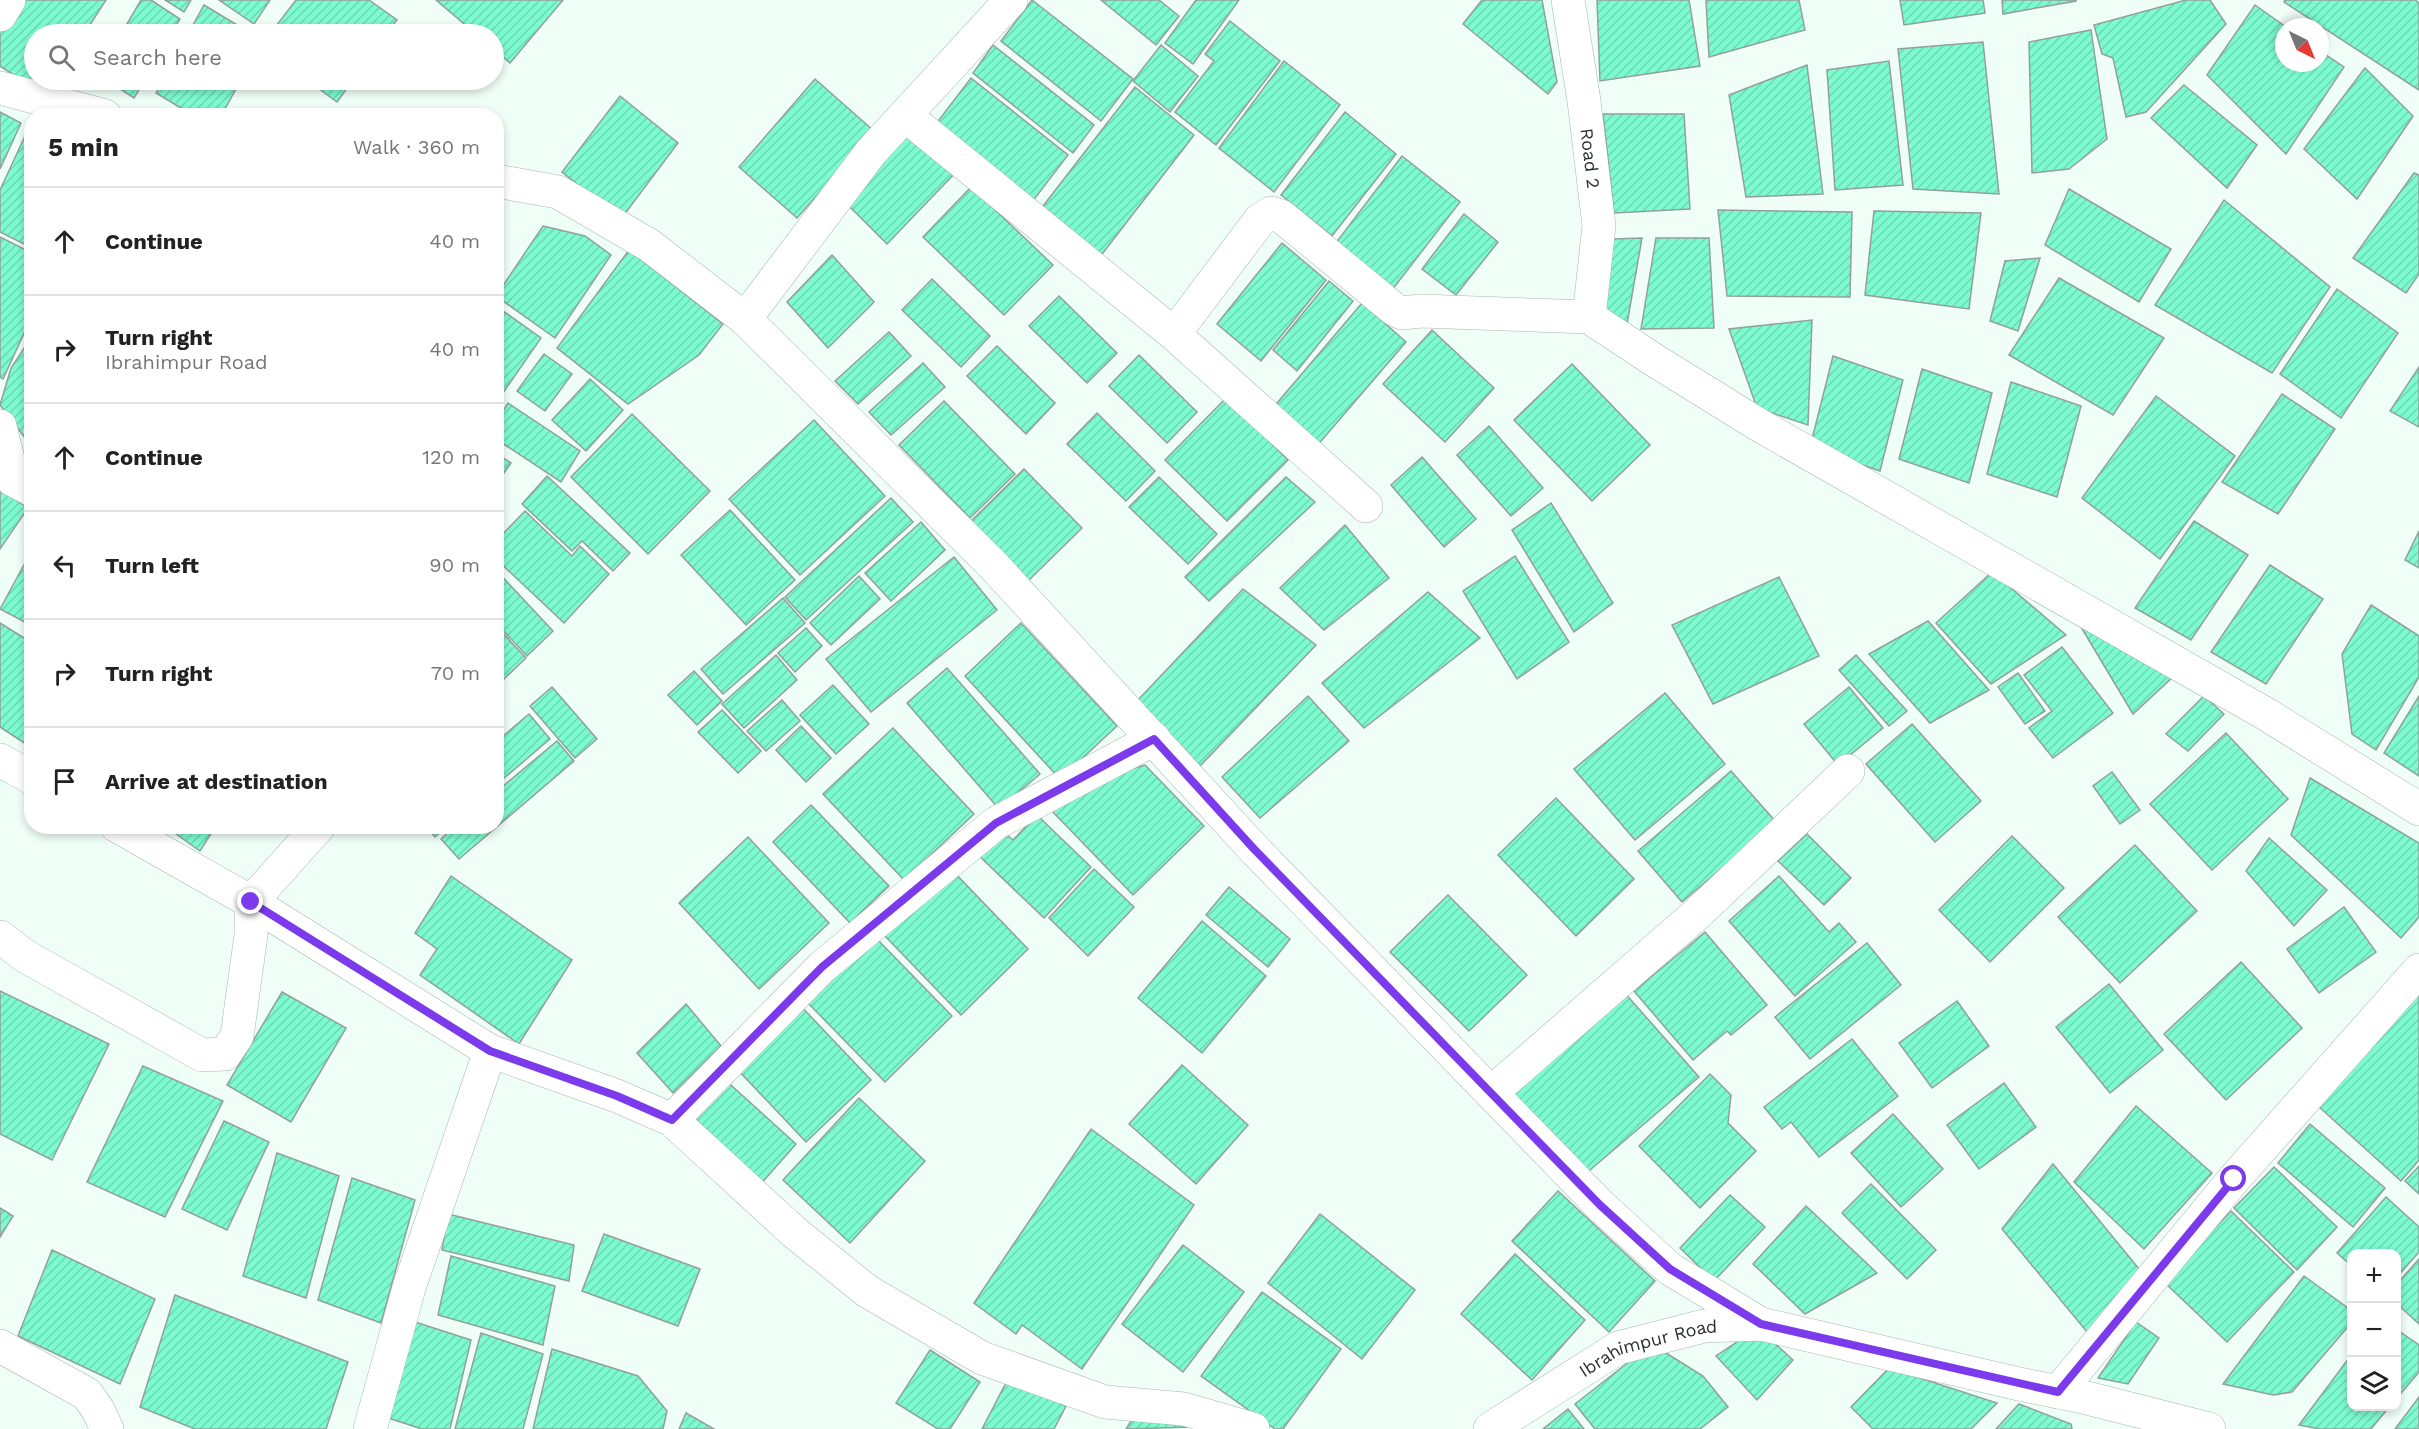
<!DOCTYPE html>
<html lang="en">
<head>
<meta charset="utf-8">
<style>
  body { margin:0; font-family:"Work Sans",sans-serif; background:#f2f2f2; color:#222 }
  .controls { position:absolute; right:18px; bottom:18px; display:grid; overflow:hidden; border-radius:12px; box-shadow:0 3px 9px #0003 }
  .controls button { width:54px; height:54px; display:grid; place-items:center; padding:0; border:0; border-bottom:2px solid #e0e0e0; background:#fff; color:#222; font:30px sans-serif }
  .compass { position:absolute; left:2275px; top:18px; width:54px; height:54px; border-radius:50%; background:#fff; box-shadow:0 3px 9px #0003; rotate:137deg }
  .stop { position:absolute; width:18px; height:18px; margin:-14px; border:4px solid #7c3aed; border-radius:50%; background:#fff }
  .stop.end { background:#7c3aed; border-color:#fff; box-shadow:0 2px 6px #0008 }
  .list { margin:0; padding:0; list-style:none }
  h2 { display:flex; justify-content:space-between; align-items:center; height:78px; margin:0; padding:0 24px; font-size:26px }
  h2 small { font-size:20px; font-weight:400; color:#767676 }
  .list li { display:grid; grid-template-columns:39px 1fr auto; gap:18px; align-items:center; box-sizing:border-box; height:108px; padding:0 24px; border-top:2px solid #e0e0e0 }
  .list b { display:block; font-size:22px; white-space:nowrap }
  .list p { margin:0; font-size:20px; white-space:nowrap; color:#767676 }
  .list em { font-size:20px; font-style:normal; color:#767676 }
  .icon { flex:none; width:33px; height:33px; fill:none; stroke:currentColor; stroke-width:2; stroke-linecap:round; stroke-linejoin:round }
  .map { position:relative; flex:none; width:2419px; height:1429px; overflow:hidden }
  .search { position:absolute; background:#fff; box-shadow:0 3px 9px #0003; left:24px; top:24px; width:480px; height:66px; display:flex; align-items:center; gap:15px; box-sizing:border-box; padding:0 21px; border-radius:33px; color:#767676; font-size:22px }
  .panel { position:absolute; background:#fff; box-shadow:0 3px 9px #0003; left:24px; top:108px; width:480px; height:726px; border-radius:24px }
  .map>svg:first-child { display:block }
  .building { fill:url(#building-hatch); stroke:#92a09a; stroke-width:1.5 }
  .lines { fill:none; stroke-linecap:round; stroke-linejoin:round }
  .street-casing { stroke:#a9b6b0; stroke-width:34 }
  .street { stroke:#fff; stroke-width:33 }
  .route { stroke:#7c3aed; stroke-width:8 }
  .labels { text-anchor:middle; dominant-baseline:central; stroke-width:5; stroke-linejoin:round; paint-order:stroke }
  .street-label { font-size:18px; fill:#2b302e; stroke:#effef7 }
</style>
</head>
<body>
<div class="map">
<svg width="2419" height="1429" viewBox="0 0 2419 1429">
  <defs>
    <pattern id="building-hatch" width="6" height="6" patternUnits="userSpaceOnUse" patternTransform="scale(1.5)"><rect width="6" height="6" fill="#7dfbd0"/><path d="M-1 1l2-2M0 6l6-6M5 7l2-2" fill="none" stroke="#6cd7b3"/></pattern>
  </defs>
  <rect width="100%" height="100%" fill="#effef7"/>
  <g class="building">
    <path d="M17 0H106L84 34H34V80H54L44 95 0 66V26Z"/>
    <path d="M141 0H151L180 19 171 34H121Z"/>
    <path d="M165 0H191L184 12Z"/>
    <path d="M219 0H270L254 24Z"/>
    <path d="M296 0H369L397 20 386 34H270Z"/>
    <path d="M436 0H563L510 63 494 49V34H476Z"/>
    <path d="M1032 0 1133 79 1101 121 1001 41Z"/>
    <path d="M1101 0H1159L1179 16 1156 45Z"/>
    <path d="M1196 0H1239L1193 64 1165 43Z"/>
    <path d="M1482 0H1542L1557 82 1548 94 1463 24Z"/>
    <path d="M1597 0H1689L1700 66 1600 81Z"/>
    <path d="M1706 0H1799L1805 30 1709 57Z"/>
    <path d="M1900 0H1983L1985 13 1904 25Z"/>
    <path d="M2002 0H2076V1L2003 14Z"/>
    <path d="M2186 0H2210L2226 24 2146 112 2126 117 2113 58 2102 54 2094 25Z"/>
    <path d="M2285 0H2415L2419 3V90L2284 2Z"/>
    <path d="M204 5 252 34H188Z"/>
    <path d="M2255 5 2286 27H2284V63H2320V51L2344 67 2286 154 2207 75Z"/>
    <path d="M1230 21 1280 61 1216 145 1175 112 1214 61 1205 54Z"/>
    <path d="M2091 30 2107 139 2069 169 2032 173 2029 42Z"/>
    <path d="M1983 42 1999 194 1913 189 1898 49Z"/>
    <path d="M993 45 1094 125 1073 153 973 73Z"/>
    <path d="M1161 45 1198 76 1170 112 1133 81Z"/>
    <path d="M1284 61 1340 105 1274 192 1219 148Z"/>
    <path d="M1889 61 1903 185 1835 190 1827 70Z"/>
    <path d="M1807 65 1823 194 1746 197 1729 95Z"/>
    <path d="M2365 68 2413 116 2357 199 2304 149Z"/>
    <path d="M971 78 1068 155 1029 206 932 129Z"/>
    <path d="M815 79 874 131 797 218 739 167Z"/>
    <path d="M106 80H145L134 98Z"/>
    <path d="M164 80H241L221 116H194L156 93Z"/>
    <path d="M307 80H353L337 102Z"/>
    <path d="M2184 85 2257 145 2227 188 2151 118Z"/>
    <path d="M1135 87 1194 135 1099 258 1040 210Z"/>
    <path d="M620 96 678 143 621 219 562 172Z"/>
    <path d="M0 112 21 123 0 169Z"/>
    <path d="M1345 112 1396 154 1332 236 1281 195Z"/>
    <path d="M1603 114H1684L1690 209 1614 213Z"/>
    <path d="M32 121V248L0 232V190Z"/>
    <path d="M909 124 957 171 887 244 839 196Z"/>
    <path d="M1402 156 1460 202 1392 290 1335 244Z"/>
    <path d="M2414 173 2419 175V274L2406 293 2353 258Z"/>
    <path d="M971 187 1053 265 1004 315 923 237Z"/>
    <path d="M2069 189 2171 249 2139 302 2045 245Z"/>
    <path d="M2224 200 2330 287 2272 373 2155 305Z"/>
    <path d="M1718 210 1852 212 1850 297 1727 296Z"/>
    <path d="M1874 211 1981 213 1969 309 1865 295Z"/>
    <path d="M1464 214 1498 242 1456 295 1422 269Z"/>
    <path d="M543 226 585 236 611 255 555 338 496 296Z"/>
    <path d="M0 237 32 253V316L3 379 0 377Z"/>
    <path d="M1642 238 1627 324 1597 306 1612 239Z"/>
    <path d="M1656 238H1709L1714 328 1641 329Z"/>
    <path d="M1282 243 1326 280 1261 361 1217 324Z"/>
    <path d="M629 250 723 324 699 355 628 404 557 348Z"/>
    <path d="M832 255 874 302 828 348 787 302Z"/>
    <path d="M2040 258 2018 331 1990 321 2005 261Z"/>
    <path d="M2059 278 2164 338 2113 415 2009 355Z"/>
    <path d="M932 279 990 336 961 367 902 310Z"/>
    <path d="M1329 281 1353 301 1297 371 1273 350Z"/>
    <path d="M2337 289 2398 333 2341 418 2280 374Z"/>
    <path d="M1059 296 1117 353 1087 383 1029 326Z"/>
    <path d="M1362 303 1406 342 1316 447 1272 409Z"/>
    <path d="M496 306 541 338 496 403Z"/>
    <path d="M1812 320 1808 425 1757 408 1729 329Z"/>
    <path d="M1432 330 1494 388 1445 442 1383 384Z"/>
    <path d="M889 332 911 356 858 404 835 381Z"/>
    <path d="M32 336V439L29 443 0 405 11 368Z"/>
    <path d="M997 346 1055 403 1026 434 967 376Z"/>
    <path d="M544 354 572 374 545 411 517 391Z"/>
    <path d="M1139 355 1197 412 1167 443 1109 386Z"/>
    <path d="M1833 356 1903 380 1880 471 1810 447Z"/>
    <path d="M923 363 945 387 891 435 869 412Z"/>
    <path d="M1572 364 1650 445 1592 501 1514 420Z"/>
    <path d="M2419 367V427L2390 411Z"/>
    <path d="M1922 369 1992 393 1969 483 1899 459Z"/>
    <path d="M590 379 623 410 586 451 552 420Z"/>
    <path d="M2011 382 2081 406 2057 497 1987 474Z"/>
    <path d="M2282 394 2335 429 2278 514 2222 482Z"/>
    <path d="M2156 396 2235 456 2160 559 2082 498Z"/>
    <path d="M1226 398 1288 460 1227 521 1165 460Z"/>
    <path d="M944 401 1015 474 970 518 899 445Z"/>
    <path d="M508 403 580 451 561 482 496 439V422Z"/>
    <path d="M1097 413 1155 471 1126 501 1067 444Z"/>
    <path d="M632 414 710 491 648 554 571 477Z"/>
    <path d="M814 420 885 496 800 575 729 499Z"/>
    <path d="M1489 426 1543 488 1511 516 1457 455Z"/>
    <path d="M496 453 511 463 496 484Z"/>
    <path d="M1422 457 1476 519 1444 547 1391 485Z"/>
    <path d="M1024 469 1082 528 1027 582 969 523Z"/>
    <path d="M547 476 630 553 613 571 582 541 572 551 522 504Z"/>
    <path d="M1159 477 1217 534 1188 564 1129 507Z"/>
    <path d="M1286 477 1315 502 1209 601 1185 577Z"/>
    <path d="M0 489 28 508 0 549Z"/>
    <path d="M891 498 913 522 806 620 785 597Z"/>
    <path d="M1551 503 1613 603 1574 632 1512 530Z"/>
    <path d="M730 510 795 580 746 625 681 555Z"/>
    <path d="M525 511 572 556 580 546 609 574 564 623 496 559V541Z"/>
    <path d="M2194 521 2248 555 2191 640 2135 608Z"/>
    <path d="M921 522 945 550 891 601 865 573Z"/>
    <path d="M1345 525 1389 578 1324 630 1280 588Z"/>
    <path d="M2419 531V568L2405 560Z"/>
    <path d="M32 550V626L0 609Z"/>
    <path d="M1515 556 1569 642 1517 679 1463 591Z"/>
    <path d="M954 557 997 610 871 712 826 659Z"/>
    <path d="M2270 565 2323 599 2266 684 2211 652Z"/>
    <path d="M496 570 553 631 527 656 496 623Z"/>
    <path d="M1992 572 2066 635 1991 684 1936 623Z"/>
    <path d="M859 576 880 599 831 645 810 623Z"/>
    <path d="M1779 577 1819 656 1713 704 1672 625Z"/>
    <path d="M1243 589 1316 645 1200 766 1138 700Z"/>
    <path d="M1428 592 1480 638 1364 728 1322 683Z"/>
    <path d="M783 598 805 623 723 694 701 669Z"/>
    <path d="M2371 605 2419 636V677L2376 750 2352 734 2342 654Z"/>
    <path d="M2072 612 2175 675 2133 714Z"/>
    <path d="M1928 621 1989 690 1930 723 1869 654Z"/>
    <path d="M0 623 32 643V748L0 727Z"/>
    <path d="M1021 623 1117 726 1060 779 965 676Z"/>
    <path d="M496 626 526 658 503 680 496 673Z"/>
    <path d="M806 628 822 646 795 672 778 653Z"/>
    <path d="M2062 647 2113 713 2053 758 2029 728 2052 711 2024 675Z"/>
    <path d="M776 655 797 680 744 728 722 704Z"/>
    <path d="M1856 655 1907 711 1889 726 1839 670Z"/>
    <path d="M947 668 1040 774 999 809 907 703Z"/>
    <path d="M694 671 722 701 697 725 668 695Z"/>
    <path d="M2018 673 2045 711 2025 724 1998 687Z"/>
    <path d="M833 685 869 724 836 754 800 715Z"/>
    <path d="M552 687 597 739 575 758 530 706Z"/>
    <path d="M1849 687 1883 728 1838 765 1804 724Z"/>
    <path d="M1665 693 1725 764 1635 840 1574 769Z"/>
    <path d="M1308 696 1349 741 1260 818 1222 777Z"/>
    <path d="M2204 696 2224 714 2188 751 2166 734Z"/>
    <path d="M2419 696V776L2384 753Z"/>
    <path d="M782 700 800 721 766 751 747 731Z"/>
    <path d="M722 710 761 751 738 773 698 732Z"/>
    <path d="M529 714 550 739 496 785V742Z"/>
    <path d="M1912 724 1981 801 1935 842 1866 764Z"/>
    <path d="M801 726 831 758 806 782 776 750Z"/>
    <path d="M893 728 974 814 904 880 823 794Z"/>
    <path d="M2226 733 2288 799 2212 870 2150 804Z"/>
    <path d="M557 741 574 761 459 859 441 839 455 826H496V792Z"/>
    <path d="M1145 765 1204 826 1133 895 1052 811 1081 783Z"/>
    <path d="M1731 771 1776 822 1682 902 1638 851Z"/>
    <path d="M2112 772 2140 810 2120 824 2093 786Z"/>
    <path d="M2310 778 2419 843V917L2401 938 2291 835Z"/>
    <path d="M1556 798 1634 879 1576 936 1498 855Z"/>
    <path d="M811 805 889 886 850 923 773 842Z"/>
    <path d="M1037 815 1091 867 1044 918 974 851 997 826 1013 840Z"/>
    <path d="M165 826H216L200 851Z"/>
    <path d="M425 826H447L435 837Z"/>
    <path d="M1807 834 1851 878 1824 905 1778 861Z"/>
    <path d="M2012 836 2064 888 1990 962 1939 910Z"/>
    <path d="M748 837 829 923 759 989 679 903Z"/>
    <path d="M2269 838 2327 890 2294 926 2246 871Z"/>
    <path d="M2135 845 2197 911 2120 983 2058 917Z"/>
    <path d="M951 869 1028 949 961 1015 884 935Z"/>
    <path d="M1094 869 1134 907 1088 956 1049 918Z"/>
    <path d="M451 876 572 960 519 1044 420 975 437 949 415 933Z"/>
    <path d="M1779 876 1829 932 1839 923 1856 942 1795 996 1729 921Z"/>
    <path d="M1229 887 1290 939 1268 967 1206 915Z"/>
    <path d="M1448 895 1527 975 1469 1031 1390 952Z"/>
    <path d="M2344 907 2376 952 2319 993 2287 949Z"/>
    <path d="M1202 921 1266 976 1202 1053 1138 998Z"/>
    <path d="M1705 932 1767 1005 1731 1035 1727 1031 1693 1060 1634 991Z"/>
    <path d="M874 936 952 1016 885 1082 807 1002Z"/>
    <path d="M1867 943 1901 985 1810 1059 1775 1017Z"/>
    <path d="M2241 962 2302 1028 2226 1100 2164 1034Z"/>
    <path d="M2109 984 2163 1050 2110 1093 2056 1027Z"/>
    <path d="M0 991 109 1044 52 1160 0 1134Z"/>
    <path d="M1623 991 1699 1077 1583 1176 1508 1090Z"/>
    <path d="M2419 991V1160L2401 1181 2318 1106Z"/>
    <path d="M282 992 346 1028 291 1122 227 1085Z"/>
    <path d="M1957 1001 1989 1046 1932 1088 1899 1043Z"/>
    <path d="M797 1002 871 1080 806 1142 735 1067Z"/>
    <path d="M686 1004 721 1046 673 1093 637 1053Z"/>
    <path d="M1852 1039 1898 1096 1819 1157 1791 1122 1782 1129 1764 1107Z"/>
    <path d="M1182 1065 1248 1125 1196 1184 1129 1124Z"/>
    <path d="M143 1066 223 1101 165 1217 87 1182Z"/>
    <path d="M1710 1074 1731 1095 1728 1123 1756 1151 1700 1208 1639 1146Z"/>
    <path d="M722 1077 796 1144 760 1185 691 1114Z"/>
    <path d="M2004 1083 2036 1127 1979 1169 1947 1125Z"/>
    <path d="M859 1098 925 1161 850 1243 783 1180Z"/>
    <path d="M2136 1106 2212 1173 2144 1249 2074 1182Z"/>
    <path d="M1893 1114 1943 1169 1901 1207 1851 1153Z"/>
    <path d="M224 1121 269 1142 227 1230 182 1209Z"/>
    <path d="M2310 1124 2385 1188 2353 1227 2278 1163Z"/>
    <path d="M1091 1129 1194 1205 1082 1369 1022 1325 1016 1334 974 1303Z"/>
    <path d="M277 1153 339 1176 306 1298 243 1276Z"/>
    <path d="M2053 1164 2144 1275 2087 1332 2002 1229Z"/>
    <path d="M2419 1166V1194L2405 1181Z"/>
    <path d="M2274 1167 2337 1227 2297 1270 2234 1208Z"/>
    <path d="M352 1178 415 1200 381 1323 318 1300Z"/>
    <path d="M1871 1184 1936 1250 1907 1279 1842 1213Z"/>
    <path d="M1558 1191 1655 1281 1609 1332 1512 1241Z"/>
    <path d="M1730 1195 1765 1227 1714 1281 1680 1248Z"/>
    <path d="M2386 1197 2419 1227V1252L2396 1278V1254H2352V1266L2337 1253Z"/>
    <path d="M1806 1206 1877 1273 1805 1314 1753 1264Z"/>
    <path d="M0 1208 13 1216 0 1237Z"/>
    <path d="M2231 1211 2294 1272 2227 1342 2164 1282Z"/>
    <path d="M448 1214 574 1245 569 1281 442 1250Z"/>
    <path d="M1320 1214 1415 1290 1362 1359 1268 1283Z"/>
    <path d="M604 1234 700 1269 678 1326 582 1291Z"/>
    <path d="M1183 1245 1244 1292 1183 1372 1122 1324Z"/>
    <path d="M52 1250 155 1299 120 1384 18 1336Z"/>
    <path d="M1515 1254 1585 1320 1532 1380 1461 1314Z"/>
    <path d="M451 1256 555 1286 543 1345 438 1315Z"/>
    <path d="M2419 1259V1324L2396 1303V1285Z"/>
    <path d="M2304 1276 2352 1311V1322L2292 1392 2273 1395 2223 1384Z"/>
    <path d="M1262 1292 1341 1349 1283 1429H1275L1201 1376Z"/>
    <path d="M175 1295 348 1362 326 1429H195L140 1407Z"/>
    <path d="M412 1321 471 1340 450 1429H422L388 1418Z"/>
    <path d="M2136 1322 2159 1338 2128 1384 2098 1378Z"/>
    <path d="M1758 1328 1793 1360 1757 1400 1716 1356Z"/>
    <path d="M2396 1329 2419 1345V1372L2396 1399Z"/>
    <path d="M481 1333 543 1354 523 1429H455Z"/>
    <path d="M552 1349 638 1376 667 1411 663 1429H533Z"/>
    <path d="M930 1350 980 1382 950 1429H938L896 1403Z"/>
    <path d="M1666 1353 1703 1376 1728 1407 1700 1429H1595L1575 1404 1634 1358Z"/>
    <path d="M2352 1354V1406H2390L2371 1429H2320L2299 1425Z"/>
    <path d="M1889 1368 1997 1403 1971 1429H1873L1851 1407Z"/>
    <path d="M1009 1377 1066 1406 1054 1429H982Z"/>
    <path d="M2419 1397V1429H2395Z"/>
    <path d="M2019 1404 2071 1424 2072 1429H1996Z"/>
    <path d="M1568 1409 1584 1429H1543Z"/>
    <path d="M686 1413 714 1429H679Z"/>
    <path d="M1136 1413 1192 1427 1126 1429Z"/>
  </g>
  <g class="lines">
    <defs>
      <g id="street">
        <path id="s1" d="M1568 0 1584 101 1599 226 1589 317"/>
        <path d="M0 15 9 0"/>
        <path d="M0 88 105 116"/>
        <path d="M906 116 1174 334 1366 506"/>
        <path d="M496 181 558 192 649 245 745 319 993 565 1254 849 1600 1205 1670 1269 1761 1324"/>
        <path d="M745 319 871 152 1011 0"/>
        <path d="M1174 334 1260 220 1271 213 1281 216 1394 309 1402 313 1421 311 1589 317 1654 360 1759 425 2266 714 2419 809"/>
        <path d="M0 426 13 480 32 490"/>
        <path d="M0 760 32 778"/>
        <path d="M117 826 251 902 490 1051 617 1096 672 1120 794 1232 867 1291 982 1358 1105 1402 1184 1409 1253 1429"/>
        <path d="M0 937 25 956 202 1055 225 1054 237 1036 251 935V902L319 826"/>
        <path d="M1491 1093 1699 912 1848 771"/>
        <path d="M672 1120 822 967 996 823 1154 739"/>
        <path d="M0 1346 87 1394 98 1410 107 1429"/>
        <path d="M2058 1392 2234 1179 2419 970"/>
        <path d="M370 1429 409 1288 490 1051"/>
        <path id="s2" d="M1490 1429 1618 1348 1704 1326 1761 1324 2019 1384 2079 1396 2209 1429"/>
      </g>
    </defs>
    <use href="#street" class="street-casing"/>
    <use href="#street" class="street"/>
  </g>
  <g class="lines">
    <path class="route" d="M251 902 490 1051 617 1096 672 1120 822 967 996 823 1154 739 1254 849 1491 1093 1600 1205 1670 1269 1761 1324 2058 1392 2234 1179"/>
  </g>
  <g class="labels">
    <g class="street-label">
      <text stroke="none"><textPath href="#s1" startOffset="160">Road 2</textPath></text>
      <text stroke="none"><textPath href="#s2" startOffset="180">Ibrahimpur Road</textPath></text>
    </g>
  </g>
</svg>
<div class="controls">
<button>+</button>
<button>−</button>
<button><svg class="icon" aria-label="layers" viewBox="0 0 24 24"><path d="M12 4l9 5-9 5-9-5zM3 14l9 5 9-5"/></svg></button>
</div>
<svg class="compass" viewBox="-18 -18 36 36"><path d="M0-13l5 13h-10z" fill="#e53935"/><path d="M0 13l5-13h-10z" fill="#767676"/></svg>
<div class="stop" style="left:2234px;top:1179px"></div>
<div class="stop end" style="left:251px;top:902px"></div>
<div class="search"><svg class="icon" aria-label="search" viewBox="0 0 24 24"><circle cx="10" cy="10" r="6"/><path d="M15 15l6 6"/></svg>Search here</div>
<section class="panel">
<h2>5 min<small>Walk · 360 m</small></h2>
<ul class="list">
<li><svg class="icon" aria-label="ahead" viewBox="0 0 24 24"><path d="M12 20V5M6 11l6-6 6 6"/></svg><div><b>Continue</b></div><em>40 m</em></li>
<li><svg class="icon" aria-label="right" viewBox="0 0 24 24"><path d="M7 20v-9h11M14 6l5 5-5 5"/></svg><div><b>Turn right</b><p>Ibrahimpur Road</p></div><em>40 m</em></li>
<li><svg class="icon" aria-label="ahead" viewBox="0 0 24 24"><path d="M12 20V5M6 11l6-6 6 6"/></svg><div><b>Continue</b></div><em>120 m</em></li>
<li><svg class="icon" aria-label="left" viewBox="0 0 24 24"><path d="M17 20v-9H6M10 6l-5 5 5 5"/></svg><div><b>Turn left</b></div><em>90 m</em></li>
<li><svg class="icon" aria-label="right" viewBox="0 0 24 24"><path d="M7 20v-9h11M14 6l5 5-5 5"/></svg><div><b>Turn right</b></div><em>70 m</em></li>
<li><svg class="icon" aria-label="arrive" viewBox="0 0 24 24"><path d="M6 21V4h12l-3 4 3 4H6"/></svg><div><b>Arrive at destination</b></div></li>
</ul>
</section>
</div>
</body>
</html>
